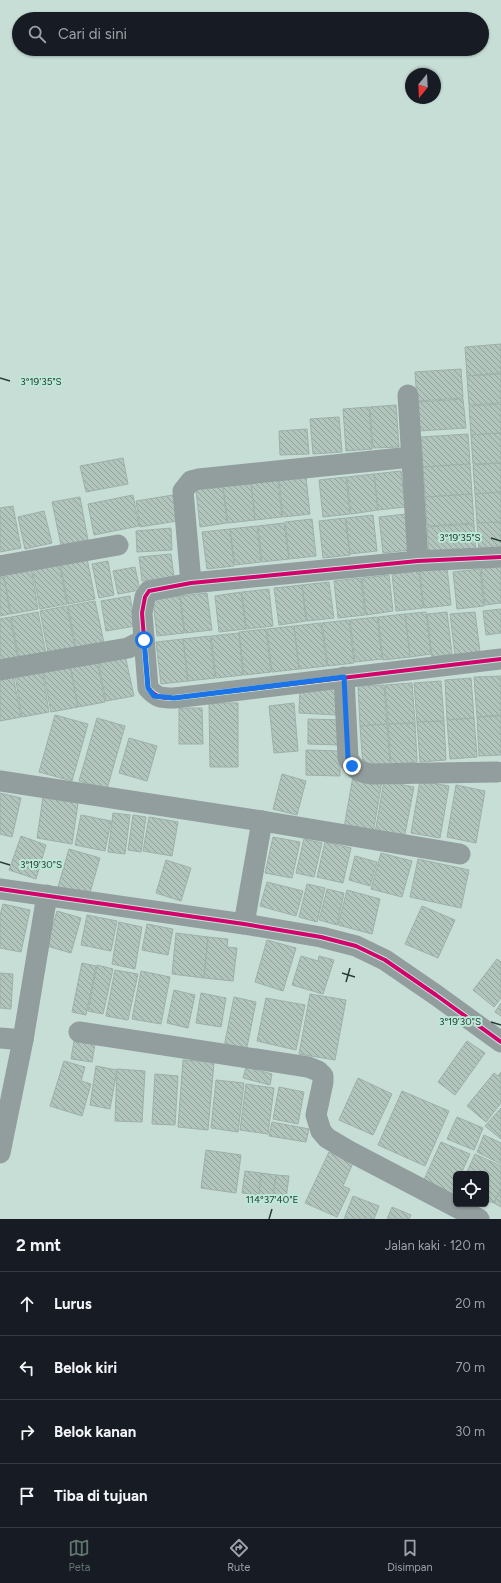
<!DOCTYPE html>
<html lang="id">
<head>
<meta charset="utf-8">
<style>
  body { margin:0; font-family:Figtree,sans-serif; background:#20242c; color:#f1f3f6 }
  .controls { position:absolute; right:12px; bottom:12px; display:grid; overflow:hidden; border-radius:6px; box-shadow:0 1px 3px #0004 }
  .controls button { width:36px; height:36px; display:grid; place-items:center; padding:0; border:0; border-bottom:1px solid #363941; background:#171b24; color:#f1f3f6; font:20px sans-serif }
  .compass { position:absolute; left:405px; top:68px; width:36px; height:36px; border-radius:50%; background:#171b24; box-shadow:0 1px 3px #0004; rotate:198deg }
  .stop { position:absolute; width:12px; height:12px; margin:-9px; border:3px solid #1a73e8; border-radius:50%; background:#fff }
  .stop.end { background:#1a73e8; border-color:#fff; box-shadow:0 1px 4px #0008 }
  .list { margin:0; padding:0; list-style:none }
  h2 { display:flex; justify-content:space-between; align-items:center; height:52px; margin:0; padding:0 16px; font-size:17px }
  h2 small { font-size:13px; font-weight:400; color:#9ea1a6 }
  .list li { display:grid; grid-template-columns:26px 1fr auto; gap:12px; align-items:center; box-sizing:border-box; height:64px; padding:0 16px; border-top:1px solid #363941 }
  .list b { display:block; font-size:15px; white-space:nowrap }
  .list em { font-size:13px; font-style:normal; color:#9ea1a6 }
  .icon { flex:none; width:22px; height:22px; fill:none; stroke:currentColor; stroke-width:2; stroke-linecap:round; stroke-linejoin:round }
  .map { position:relative; flex:none; width:501px; height:1219px; overflow:hidden }
  .search { position:absolute; background:#171b24; box-shadow:0 1px 3px #0004; left:12px; right:12px; top:12px; height:44px; display:flex; align-items:center; gap:10px; box-sizing:border-box; padding:0 14px; border-radius:22px; color:#9ea1a6; font-size:15px }
  .sheet { height:308px; background:#171b24 }
  nav { display:flex; justify-content:space-around; align-items:center; box-sizing:border-box; height:56px; border-top:1px solid #363941; background:#171b24; font-size:11px; color:#9ea1a6 }
  nav a { display:grid; justify-items:center; gap:2px }
  nav .on { color:#61756e }
  .map>svg:first-child { display:block }
  .building { fill:url(#building-back-hatch); stroke:#9db0a9 }
  .lines { fill:none; stroke-linecap:round; stroke-linejoin:round }
  .minor { stroke:#929d9d; stroke-width:21 }
  .cycleway-casing { stroke:#bce9d8; stroke-width:6 }
  .cycleway { stroke:#d6006c; stroke-width:4 }
  .route { stroke:#1a73e8; stroke-width:5 }
  .ticks { fill:none; stroke:#2a3c36; stroke-width:1.5 }
  .ticks-label { font-size:10px; text-anchor:middle; fill:#2a3c36; stroke:#bce9d8; stroke-width:4; stroke-linejoin:round; paint-order:stroke }
</style>
</head>
<body>
<div class="map">
<svg width="501" height="1219" viewBox="0 0 501 1219">
  <defs>
    <pattern id="building-back-hatch" width="6" height="6" patternUnits="userSpaceOnUse"><rect width="6" height="6" fill="#b1c5bd"/><path d="M-1 5l2 2M0 0l6 6M5-1l2 2" fill="none" stroke="#90a19a"/></pattern>
  </defs>
  <rect width="100%" height="100%" fill="#c6ded5"/>
  <g class="building">
    <path d="M501 344V373L467 376 465 347Z"/>
    <path d="M461 369 463 398 417 401 415 372Z"/>
    <path d="M501 374V403L469 405 467 376Z"/>
    <path d="M463 399 466 428 419 431 417 402Z"/>
    <path d="M501 404V433L471 435 469 406Z"/>
    <path d="M396 405 399 447 373 448 370 407Z"/>
    <path d="M369 407 372 449 346 451 343 409Z"/>
    <path d="M339 417 342 452 313 454 310 419Z"/>
    <path d="M307 429 309 454 280 455 279 431Z"/>
    <path d="M501 433V463L473 464 471 435Z"/>
    <path d="M468 434 470 464 423 467 421 437Z"/>
    <path d="M123 458 128 484 86 492 80 466Z"/>
    <path d="M501 463V492L475 494 473 465Z"/>
    <path d="M470 464 472 494 425 497 423 467Z"/>
    <path d="M401 471 405 507 378 510 374 474Z"/>
    <path d="M374 474 378 510 351 514 347 477Z"/>
    <path d="M306 477 310 514 283 517 279 480Z"/>
    <path d="M346 477 350 514 323 517 319 480Z"/>
    <path d="M278 480 282 517 255 520 251 483Z"/>
    <path d="M251 484 255 520 228 523 223 486Z"/>
    <path d="M223 487 227 523 200 527 196 490Z"/>
    <path d="M501 492V522L477 523 475 494Z"/>
    <path d="M472 494 474 523 427 526 425 497Z"/>
    <path d="M133 495 139 526 94 535 88 504Z"/>
    <path d="M173 495 177 521 140 527 136 501Z"/>
    <path d="M80 497 88 540 61 545 52 502Z"/>
    <path d="M13 506 21 548 0 552V508Z"/>
    <path d="M44 511 52 543 25 549 18 517Z"/>
    <path d="M406 514 410 550 383 553 379 517Z"/>
    <path d="M373 515 377 551 350 554 346 518Z"/>
    <path d="M345 518 350 555 323 558 319 521Z"/>
    <path d="M312 519 316 556 289 559 285 522Z"/>
    <path d="M501 522V551L479 552 477 523Z"/>
    <path d="M284 523 289 559 262 562 258 526Z"/>
    <path d="M474 524 476 553 429 556 427 527Z"/>
    <path d="M257 526 261 562 235 565 230 529Z"/>
    <path d="M171 528 172 550 137 552 136 531Z"/>
    <path d="M230 529 234 566 207 569 202 532Z"/>
    <path d="M171 554 174 577 142 581 139 557Z"/>
    <path d="M87 558 95 599 68 604 60 563Z"/>
    <path d="M108 561 114 595 99 598 92 564Z"/>
    <path d="M59 562 67 604 40 609 32 567Z"/>
    <path d="M501 566V603L485 605 481 569Z"/>
    <path d="M31 567 38 609 11 614 3 572Z"/>
    <path d="M135 567 140 590 118 594 113 571Z"/>
    <path d="M447 568 451 605 424 608 420 571Z"/>
    <path d="M480 569 484 606 457 609 453 572Z"/>
    <path d="M419 571 423 608 396 611 392 574Z"/>
    <path d="M0 572H3L10 614 0 616Z"/>
    <path d="M389 575 393 611 366 615 362 578Z"/>
    <path d="M361 578 365 615 338 618 334 581Z"/>
    <path d="M329 582 334 618 307 621 302 585Z"/>
    <path d="M302 585 306 621 279 625 274 588Z"/>
    <path d="M269 589 273 626 246 629 242 592Z"/>
    <path d="M241 592 246 629 219 632 215 596Z"/>
    <path d="M207 593 212 630 185 633 180 596Z"/>
    <path d="M130 596 135 626 106 631 101 601Z"/>
    <path d="M180 596 184 633 157 636 153 600Z"/>
    <path d="M95 601 104 643 76 648 68 606Z"/>
    <path d="M67 606 75 648 48 653 40 611Z"/>
    <path d="M501 609V633L486 635 483 611Z"/>
    <path d="M38 612 46 654 19 659 11 617Z"/>
    <path d="M426 612 431 654 410 657 405 614Z"/>
    <path d="M447 612 452 654 432 657 427 614Z"/>
    <path d="M475 612 480 652 455 655 450 614Z"/>
    <path d="M405 614 410 657 383 660 378 617Z"/>
    <path d="M10 617 18 659 0 662V619Z"/>
    <path d="M377 617 382 659 355 662 350 620Z"/>
    <path d="M349 620 354 663 328 666 322 623Z"/>
    <path d="M321 623 327 666 299 669 294 626Z"/>
    <path d="M294 626 299 669 272 672 267 629Z"/>
    <path d="M266 629 271 672 244 675 239 632Z"/>
    <path d="M239 633 243 675 216 678 211 636Z"/>
    <path d="M210 636 215 678 188 681 183 639Z"/>
    <path d="M183 639 188 681 161 684 156 642Z"/>
    <path d="M125 655 134 696 106 701 98 660Z"/>
    <path d="M97 660 105 702 78 707 70 665Z"/>
    <path d="M70 665 78 707 51 712 43 670Z"/>
    <path d="M42 670 49 712 22 717 15 675Z"/>
    <path d="M13 675 21 717 0 721V678Z"/>
    <path d="M501 676V715L477 717 474 677Z"/>
    <path d="M471 678 474 718 447 720 445 680Z"/>
    <path d="M441 681 444 721 417 722 414 683Z"/>
    <path d="M412 683 415 723 388 724 385 685Z"/>
    <path d="M384 685 387 724 360 726 358 686Z"/>
    <path d="M300 686 337 687V715L299 713Z"/>
    <path d="M209 703H238V767H210Z"/>
    <path d="M294 703 298 751 274 753 269 706Z"/>
    <path d="M179 708H202L203 744H179Z"/>
    <path d="M55 715 88 724 72 781 39 772Z"/>
    <path d="M501 716V755L479 756 477 717Z"/>
    <path d="M97 718 125 726 107 789 79 781Z"/>
    <path d="M474 718 477 757 450 759 447 720Z"/>
    <path d="M308 719 342 720 341 745 308 744Z"/>
    <path d="M444 721 446 760 420 762 417 722Z"/>
    <path d="M415 723 417 762 391 764 388 724Z"/>
    <path d="M387 724 390 764 363 766 360 726Z"/>
    <path d="M129 738 157 746 147 781 119 773Z"/>
    <path d="M306 750 340 751V776L306 775Z"/>
    <path d="M282 774 306 781 297 815 273 809Z"/>
    <path d="M353 776 382 781 373 833 344 828Z"/>
    <path d="M384 781 414 787 404 839 375 833Z"/>
    <path d="M420 781 449 786 440 838 411 833Z"/>
    <path d="M456 785 485 791 476 843 447 837Z"/>
    <path d="M0 793 21 798 12 837 0 834Z"/>
    <path d="M43 797 78 803 72 844 37 838Z"/>
    <path d="M113 813 130 815 125 854 108 852Z"/>
    <path d="M81 815 111 821 105 851 75 845Z"/>
    <path d="M133 815 146 817 141 852 128 850Z"/>
    <path d="M149 817 178 822 172 856 143 851Z"/>
    <path d="M21 836 46 845 36 879 9 870Z"/>
    <path d="M273 837 300 842 292 878 265 873Z"/>
    <path d="M304 839 322 843 314 877 296 873Z"/>
    <path d="M325 842 351 848 343 883 317 877Z"/>
    <path d="M69 849 100 858 89 896 58 887Z"/>
    <path d="M381 853 412 861 402 897 371 889Z"/>
    <path d="M355 856 377 862 370 886 349 880Z"/>
    <path d="M418 859 469 870 461 908 410 897Z"/>
    <path d="M166 860 191 868 181 901 156 893Z"/>
    <path d="M267 882 303 891 296 916 260 906Z"/>
    <path d="M307 884 325 888 317 922 299 917Z"/>
    <path d="M327 889 344 893 337 925 319 920Z"/>
    <path d="M347 890 380 899 372 934 338 925Z"/>
    <path d="M3 904 30 910 21 952 0 948V915Z"/>
    <path d="M422 906 455 920 438 958 405 944Z"/>
    <path d="M57 911 81 918 71 953 47 946Z"/>
    <path d="M87 915 117 921 111 951 81 945Z"/>
    <path d="M119 922 142 927 135 969 112 964Z"/>
    <path d="M147 924 173 929 168 955 142 950Z"/>
    <path d="M176 933 208 937 204 978 172 974Z"/>
    <path d="M208 937 228 939 227 947 237 948 233 981 204 978Z"/>
    <path d="M267 940 296 948 283 991 255 982Z"/>
    <path d="M301 956 318 961 319 956 334 960 323 994 292 985Z"/>
    <path d="M497 959 501 962V998L494 1007 473 990Z"/>
    <path d="M82 963 96 966 86 1015 72 1012Z"/>
    <path d="M97 965 113 969 103 1014 88 1011Z"/>
    <path d="M115 970 138 974 128 1020 106 1016Z"/>
    <path d="M141 971 170 977 161 1024 132 1019Z"/>
    <path d="M0 973 13 974 11 1009 0 1008Z"/>
    <path d="M174 990 195 995 188 1028 167 1023Z"/>
    <path d="M201 993 226 998 221 1027 196 1023Z"/>
    <path d="M310 994 346 1000 335 1060 299 1054Z"/>
    <path d="M234 997 256 1002 246 1052 224 1047Z"/>
    <path d="M266 998 305 1005 296 1050 257 1041Z"/>
    <path d="M501 1003V1016L495 1012Z"/>
    <path d="M74 1041 95 1044 92 1062 71 1059Z"/>
    <path d="M467 1041 485 1053 455 1095 438 1082Z"/>
    <path d="M183 1060 214 1062 208 1130 178 1127Z"/>
    <path d="M64 1061 85 1067 81 1081 91 1084 82 1116 50 1106Z"/>
    <path d="M96 1066 117 1070 110 1109 90 1105Z"/>
    <path d="M246 1067 272 1074 270 1085 243 1078Z"/>
    <path d="M117 1069 145 1071 142 1122 115 1121Z"/>
    <path d="M501 1072V1103L486 1122 467 1106 494 1073 498 1076Z"/>
    <path d="M155 1074 178 1076 175 1125 152 1124Z"/>
    <path d="M358 1078 392 1094 373 1135 339 1120Z"/>
    <path d="M216 1080 244 1083 238 1132 211 1128Z"/>
    <path d="M246 1084 274 1088 268 1134 240 1130Z"/>
    <path d="M279 1087 304 1092 298 1124 273 1119Z"/>
    <path d="M402 1091 449 1111 425 1166 378 1145Z"/>
    <path d="M501 1108V1139L485 1126Z"/>
    <path d="M457 1117 483 1128 474 1150 447 1139Z"/>
    <path d="M272 1122 309 1129 306 1142 269 1136Z"/>
    <path d="M484 1135 501 1143V1164L477 1152Z"/>
    <path d="M441 1142 470 1154 461 1174H456V1186L452 1195 423 1182Z"/>
    <path d="M206 1150 241 1155 236 1193 201 1188Z"/>
    <path d="M329 1152 353 1163 343 1186 350 1189 337 1217 305 1203Z"/>
    <path d="M475 1154 501 1166V1189L494 1203 486 1200V1174H466Z"/>
    <path d="M245 1171 261 1173 259 1195 242 1193Z"/>
    <path d="M261 1173 276 1175 273 1197 259 1195Z"/>
    <path d="M276 1175 289 1176 286 1199 273 1197Z"/>
    <path d="M501 1189V1207L494 1203Z"/>
    <path d="M353 1196 379 1206 374 1219H344Z"/>
    <path d="M392 1207 411 1215 409 1219H387Z"/>
  </g>
  <g class="lines">
    <g class="minor">
      <path d="M408 395 418 561"/>
      <path d="M501 557 418 561 191 583 149 591 145 597 142 613 148 688C157 698 161 698 174 698L501 659"/>
      <path d="M0 566 118 545"/>
      <path d="M191 583 183 491 191 481 199 479 411 457"/>
      <path d="M0 670 128 648 144 640"/>
      <path d="M344 677 348 758C354 770 360 772 371 774L497 772"/>
      <path d="M0 781 262 821"/>
      <path d="M0 889 244 924 321 937 356 946 385 960 436 995 501 1042"/>
      <path d="M244 924 262 821 460 854"/>
      <path d="M79 1032 308 1067 318 1071 323 1076V1082L316 1115 321 1131 327 1138 349 1151 479 1219"/>
      <path d="M0 1038 23 1040"/>
      <path d="M0 1153 23 1040 47 895"/>
    </g>
    <defs>
      <g id="cycleway">
        <path d="M501 557 418 561 191 583 149 591 145 597 142 613 148 688C157 698 161 698 174 698L501 659"/>
        <path d="M0 889 244 924 321 937 356 946 385 960 436 995 501 1042"/>
      </g>
    </defs>
    <use href="#cycleway" class="cycleway-casing"/>
    <use href="#cycleway" class="cycleway"/>
  </g>
  <g class="lines">
    <path class="route" d="M144 640 148 688 154 696 174 698 344 677 348 758 352 766"/>
  </g>
  <path class="ticks" d="M0 378 10 381M491 538 501 541M0 862 10 865M342 973 355 977M346 982 350 968M491 1022 501 1025M269 1219 272 1209"/>
  <g class="ticks-label">
    <text x="41" y="385">3°19'35"S</text>
    <text x="460" y="541">3°19'35"S</text>
    <text x="41" y="868">3°19'30"S</text>
    <text x="460" y="1025">3°19'30"S</text>
    <text x="272" y="1203">114°37'40"E</text>
  </g>
</svg>
<div class="controls">
<button><svg class="icon" aria-label="locate" viewBox="0 0 24 24"><circle cx="12" cy="12" r="6"/><path d="M12 2v4M12 18v4M2 12h4M18 12h4"/></svg></button>
</div>
<svg class="compass" viewBox="-18 -18 36 36"><path d="M0-13l5 13h-10z" fill="#e53935"/><path d="M0 13l5-13h-10z" fill="#9ea1a6"/></svg>
<div class="stop" style="left:144px;top:640px"></div>
<div class="stop end" style="left:352px;top:766px"></div>
<div class="search"><svg class="icon" aria-label="search" viewBox="0 0 24 24"><circle cx="10" cy="10" r="6"/><path d="M15 15l6 6"/></svg>Cari di sini</div>
</div>
<section class="sheet">
<h2>2 mnt<small>Jalan kaki · 120 m</small></h2>
<ul class="list">
<li><svg class="icon" aria-label="ahead" viewBox="0 0 24 24"><path d="M12 20V5M6 11l6-6 6 6"/></svg><div><b>Lurus</b></div><em>20 m</em></li>
<li><svg class="icon" aria-label="left" viewBox="0 0 24 24"><path d="M17 20v-9H6M10 6l-5 5 5 5"/></svg><div><b>Belok kiri</b></div><em>70 m</em></li>
<li><svg class="icon" aria-label="right" viewBox="0 0 24 24"><path d="M7 20v-9h11M14 6l5 5-5 5"/></svg><div><b>Belok kanan</b></div><em>30 m</em></li>
<li><svg class="icon" aria-label="arrive" viewBox="0 0 24 24"><path d="M6 21V4h12l-3 4 3 4H6"/></svg><div><b>Tiba di tujuan</b></div></li>
</ul>
</section>
<nav>
<a class="on"><svg class="icon" aria-label="map" viewBox="0 0 24 24"><path d="M3 6l6-2 6 2 6-2v14l-6 2-6-2-6 2zM9 4v14M15 6v14"/></svg>Peta</a>
<a><svg class="icon" aria-label="directions" viewBox="0 0 24 24"><path d="M12 3l9 9-9 9-9-9zM9 14v-3h6M13 9l2 2-2 2"/></svg>Rute</a>
<a><svg class="icon" aria-label="saved" viewBox="0 0 24 24"><path d="M7 4h10v16l-5-4-5 4z"/></svg>Disimpan</a>
</nav>
</body>
</html>
